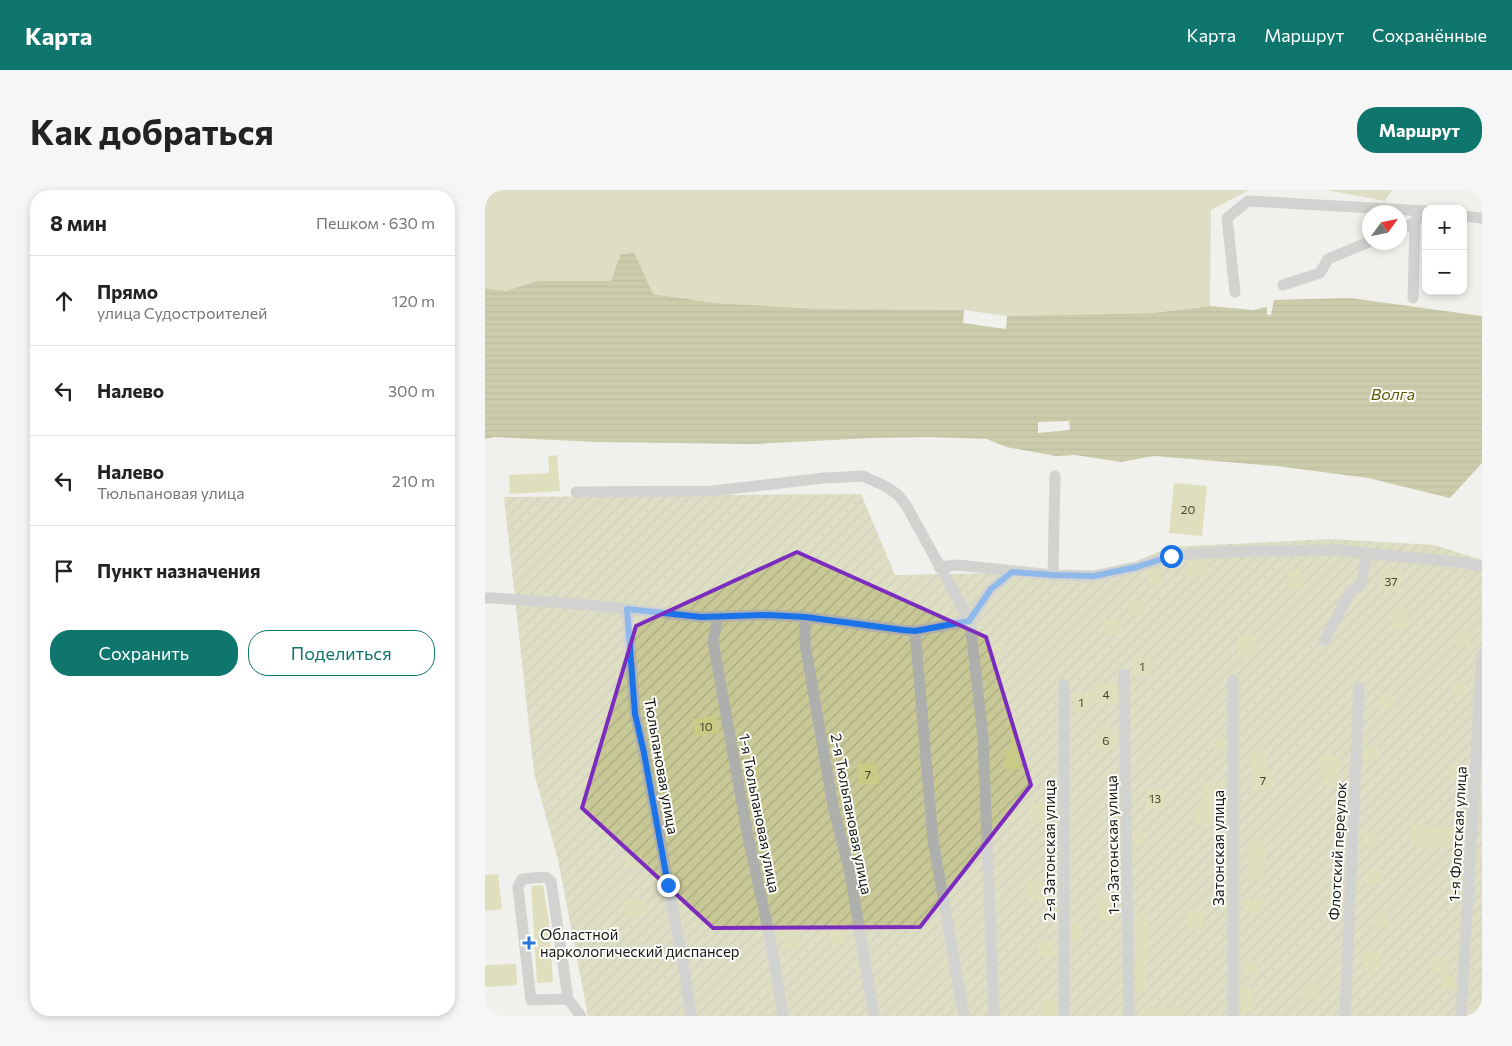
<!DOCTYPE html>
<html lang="ru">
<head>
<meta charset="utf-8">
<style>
  body { margin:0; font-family:Commissioner,sans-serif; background:#f6f6f6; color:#222 }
  .controls { position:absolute; right:15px; top:15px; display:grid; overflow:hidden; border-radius:10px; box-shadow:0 2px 8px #0003 }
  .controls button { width:45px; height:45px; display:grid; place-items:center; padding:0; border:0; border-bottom:1px solid #e0e0e0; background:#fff; color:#222; font:25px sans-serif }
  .compass { position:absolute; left:877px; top:15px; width:45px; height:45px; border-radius:50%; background:#fff; box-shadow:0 2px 8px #0003; rotate:57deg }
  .stop { position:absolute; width:15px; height:15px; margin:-11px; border:4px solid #1a73e8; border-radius:50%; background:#fff }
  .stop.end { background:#1a73e8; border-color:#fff; box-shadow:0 1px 5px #0008 }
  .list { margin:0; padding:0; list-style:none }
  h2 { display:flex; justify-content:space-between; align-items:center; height:65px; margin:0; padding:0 20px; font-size:21px }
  h2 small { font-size:16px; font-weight:400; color:#767676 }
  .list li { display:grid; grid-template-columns:32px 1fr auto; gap:15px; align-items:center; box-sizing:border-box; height:90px; padding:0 20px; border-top:1px solid #e0e0e0 }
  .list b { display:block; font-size:19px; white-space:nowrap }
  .list p { margin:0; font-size:16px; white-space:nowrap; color:#767676 }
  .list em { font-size:16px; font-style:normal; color:#767676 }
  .actions { display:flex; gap:10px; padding:15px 20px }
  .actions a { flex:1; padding:11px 0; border:1px solid #0f766e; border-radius:20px; text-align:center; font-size:18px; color:#0f766e }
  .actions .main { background:#0f766e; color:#fff }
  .icon { flex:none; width:28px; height:28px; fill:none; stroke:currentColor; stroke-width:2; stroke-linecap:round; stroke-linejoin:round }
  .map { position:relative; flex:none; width:997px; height:826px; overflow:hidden; border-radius:20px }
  header { display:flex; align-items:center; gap:30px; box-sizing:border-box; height:70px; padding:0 25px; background:#0f766e; color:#fff }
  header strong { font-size:24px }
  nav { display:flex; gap:28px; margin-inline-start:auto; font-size:18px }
  .intro { display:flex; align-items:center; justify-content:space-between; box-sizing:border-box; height:120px; padding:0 30px }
  h1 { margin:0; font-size:35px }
  .button { padding:12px 22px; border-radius:20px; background:#0f766e; color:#fff; font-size:18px; font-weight:700 }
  main { display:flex; gap:30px; padding:0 30px }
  aside { flex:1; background:#fff; border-radius:20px; box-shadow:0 2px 8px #0003 }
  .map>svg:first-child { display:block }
  .green { fill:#c7c895 }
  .garden { fill:url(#garden-furrows) }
  .water { fill:url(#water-rules) }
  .pier { fill:#f0f1ed }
  .building { fill:#c9ca84 }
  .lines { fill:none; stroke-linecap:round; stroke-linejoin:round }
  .minor { stroke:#aeaead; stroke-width:11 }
  .route { stroke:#1a73e8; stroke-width:6 }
  .marked { fill:none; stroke:#7b2cbf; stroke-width:4; stroke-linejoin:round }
  .poi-dot { fill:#2973df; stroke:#fefefb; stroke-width:2 }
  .labels { text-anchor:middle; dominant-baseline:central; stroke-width:4; stroke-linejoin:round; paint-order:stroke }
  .number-label { font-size:12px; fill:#444432 }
  .street-label { font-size:15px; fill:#171716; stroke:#fefefb }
  .poi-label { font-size:15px; fill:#171716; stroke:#fefefb; text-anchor:start }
  .water-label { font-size:16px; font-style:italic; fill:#5b5a05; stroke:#fefefb }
</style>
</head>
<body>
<header>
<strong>Карта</strong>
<nav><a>Карта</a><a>Маршрут</a><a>Сохранённые</a></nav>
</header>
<div class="intro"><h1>Как добраться</h1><a class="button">Маршрут</a></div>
<main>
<aside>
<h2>8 мин<small>Пешком · 630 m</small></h2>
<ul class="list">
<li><svg class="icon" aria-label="ahead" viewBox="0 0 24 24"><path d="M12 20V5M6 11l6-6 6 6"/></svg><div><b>Прямо</b><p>улица Судостроителей</p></div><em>120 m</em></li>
<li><svg class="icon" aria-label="left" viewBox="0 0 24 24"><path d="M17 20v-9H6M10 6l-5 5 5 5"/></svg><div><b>Налево</b></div><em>300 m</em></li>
<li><svg class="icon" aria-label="left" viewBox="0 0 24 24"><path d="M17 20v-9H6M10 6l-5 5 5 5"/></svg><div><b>Налево</b><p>Тюльпановая улица</p></div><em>210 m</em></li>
<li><svg class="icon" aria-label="arrive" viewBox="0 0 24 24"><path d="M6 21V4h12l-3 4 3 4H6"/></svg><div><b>Пункт назначения</b></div></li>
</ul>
<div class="actions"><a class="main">Сохранить</a><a>Поделиться</a></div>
</aside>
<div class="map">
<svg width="997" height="826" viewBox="0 0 997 826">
  <defs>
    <pattern id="garden-furrows" width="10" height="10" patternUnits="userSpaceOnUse" patternTransform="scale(1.25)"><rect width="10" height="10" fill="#c7c895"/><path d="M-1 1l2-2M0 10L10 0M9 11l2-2" fill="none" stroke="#aaab80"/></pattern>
    <pattern id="water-rules" width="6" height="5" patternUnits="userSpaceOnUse" patternTransform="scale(1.25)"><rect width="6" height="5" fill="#9f9f5b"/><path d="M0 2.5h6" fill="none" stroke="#81814a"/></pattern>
  </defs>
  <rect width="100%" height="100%" fill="#f0f1ed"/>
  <g class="green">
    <path d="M0 0H764L726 20 725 116 668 123 522 126 477 120 337 119 230 113 168 104 135 65 126 91H52L21 101 0 98Z"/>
    <path d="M841 0H907L900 11Z"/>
  </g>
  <path class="garden" d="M376 304 410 385 629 381 684 357 845 349 949 355 997 370V826H103L73 670 49 583 19 307Z"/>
  <path class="water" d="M149 62 168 104 230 113 337 119 477 120 522 126 668 123 725 116 768 120 782 117V125H786L789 110 865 108 997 126V273L965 308 883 288 791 276 669 266 636 272 590 265 571 266 521 257 502 249 444 247 387 248 269 254 112 252 10 247 0 249V98L21 101 52 91H126L135 65Z"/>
  <g class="pier">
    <path d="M479 120 522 126 521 139 478 133Z"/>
    <path d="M584 231 585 240 553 243V232Z"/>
  </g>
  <g class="building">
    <path d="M72 265 75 301 25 304 24 285 64 283 63 266Z"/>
    <path d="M689 293 722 296 717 346 684 343Z"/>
    <path d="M721 370 723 386 703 387 702 372Z"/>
    <path d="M675 377 678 394 665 396 662 382Z"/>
    <path d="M816 379 818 398 803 400 801 381Z"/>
    <path d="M897 379 918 382 915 402 894 399Z"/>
    <path d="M659 410V425L644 426 643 411Z"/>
    <path d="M907 420H924L923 438H906Z"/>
    <rect x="619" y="430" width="18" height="15"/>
    <path d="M972 443 986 444 985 456H971Z"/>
    <rect x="753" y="445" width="17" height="22"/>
    <path d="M509 453H519L518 462 508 461Z"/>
    <path d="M648 468H665L666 485H648Z"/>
    <path d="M966 492 980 493V505H966Z"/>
    <path d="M611 494H632V514L604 513 605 521 589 522 588 503 610 502Z"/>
    <path d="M894 505H908V518L894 517Z"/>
    <path d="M231 525 234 543 210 547 207 529Z"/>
    <path d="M534 530 536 579H520V560H526L525 531Z"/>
    <path d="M611 539 632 540 631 560 611 559Z"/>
    <path d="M178 549 180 569 168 571 164 551Z"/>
    <rect x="730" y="549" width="10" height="10"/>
    <path d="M879 558H893V571L879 570Z"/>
    <path d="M766 560H782L781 580 789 581 788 600 767 599 768 573H765Z"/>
    <path d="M834 566H854L853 597 839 596V581H834Z"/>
    <path d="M270 570 274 589 261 591 257 572Z"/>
    <path d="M393 573 394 594 373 595 372 574Z"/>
    <rect x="965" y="576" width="14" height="13"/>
    <path d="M718 592H738L737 613 730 612V636L710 635V617H717Z"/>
    <path d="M661 598 680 599V618H661Z"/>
    <rect x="544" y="614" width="17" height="18"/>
    <path d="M927 634H940V637H971V644H977V657L927 656Z"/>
    <path d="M878 641H889V655L877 654Z"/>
    <path d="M649 642 660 643V653H649Z"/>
    <path d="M764 651 781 652 779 691 763 690Z"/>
    <path d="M140 661H149V664H157V677H141Z"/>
    <rect x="881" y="680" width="16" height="13"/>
    <path d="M13 684 17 719 0 721V685Z"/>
    <path d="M543 691 563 692 562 710H543Z"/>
    <path d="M731 694 740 695V706H731Z"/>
    <path d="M58 695 64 732 68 792 52 793 46 696Z"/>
    <rect x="613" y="704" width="18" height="26"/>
    <path d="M160 709 161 726 140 728 138 711Z"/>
    <rect x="758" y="709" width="19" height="13"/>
    <path d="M701 720H718V739H702Z"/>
    <path d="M650 724H663L661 803H651Z"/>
    <rect x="890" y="724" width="13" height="13"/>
    <path d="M586 732H596L597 751H586Z"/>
    <path d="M311 733 315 758 300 760 298 747 293 745 292 736Z"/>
    <path d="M359 733 361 753 346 755 344 735Z"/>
    <path d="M569 750V766H554L553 751Z"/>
    <path d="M877 762H894V781H878Z"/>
    <path d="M946 768H962V783H945Z"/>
    <path d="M759 772H773V784H758Z"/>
    <path d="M31 774 32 795 0 797V775Z"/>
    <rect x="956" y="785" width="14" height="13"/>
    <path d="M819 795H833L832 808H818Z"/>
    <path d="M768 797 769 821 756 822V798Z"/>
    <path d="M570 809 571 826H557L556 810Z"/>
    <path d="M657 818 697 819V826H657Z"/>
  </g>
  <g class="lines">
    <g class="minor">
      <path d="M978 26 997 28"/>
      <path d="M914 39 930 33"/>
      <path d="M798 95 835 83 843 69 884 52"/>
      <path d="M750 102 742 28 763 11 941 21"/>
      <path d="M928 108 930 33 935 21"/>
      <path d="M454 377 473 375 568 385 609 386 652 377 686 366 730 362 851 360 981 373 997 377"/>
      <path d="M568 385 570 286"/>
      <path d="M0 408H9L104 415 216 427 282 425 320 427 418 440 430 441 485 431 421 315 413 305 402 297 378 286 339 288 228 301 91 302"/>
      <path d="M142 419 150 524 159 563 200 784 206 826"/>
      <path d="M233 426 228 451 262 642 285 748 298 826"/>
      <path d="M320 427V454L348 616 365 683 389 826"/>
      <path d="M430 441 448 650 479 826"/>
      <path d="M840 450 865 402 876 395 882 364"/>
      <path d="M639 484 644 826"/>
      <path d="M579 494V826"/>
      <path d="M83 809 46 810 33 697 37 689 60 687 66 691 83 809 96 826"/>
      <path d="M509 826 498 547 485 431 506 399 527 382"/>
      <path d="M748 826V490"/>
      <path d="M860 826 874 498"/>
      <path d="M976 826 997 464"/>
    </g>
  </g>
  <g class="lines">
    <path class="route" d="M183 695 159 563 150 524 142 419 216 427 282 425 320 427 418 440 430 441 484 431 506 399 527 382 568 385 609 386 652 377 686 366"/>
  </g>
  <path d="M0 0H997V826H0ZM312 362 501 447 546 595 435 737 228 738 97 618 151 436Z" fill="#f0f1ed" fill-opacity=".55" fill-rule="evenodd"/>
  <path class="marked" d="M312 362 501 447 546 595 435 737 228 738 97 618 151 436Z"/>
  <path class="poi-dot" d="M41.5 745.5h5v5h5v5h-5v5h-5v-5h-5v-5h5z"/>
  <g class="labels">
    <g class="number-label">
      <text x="703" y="319">20</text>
      <text x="906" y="391">37</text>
      <text x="657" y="476">1</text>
      <text x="621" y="504">4</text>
      <text x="596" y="512">1</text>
      <text x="221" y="536">10</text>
      <text x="621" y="550">6</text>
      <text x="383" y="584">7</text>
      <text x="778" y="590">7</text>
      <text x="670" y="608">13</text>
    </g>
    <g class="street-label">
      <text transform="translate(177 576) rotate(80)">Тюльпановая улица</text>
      <text transform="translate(275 623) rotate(79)">1-я Тюльпановая улица</text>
      <text transform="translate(367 624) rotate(79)">2-я Тюльпановая улица</text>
      <text transform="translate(972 644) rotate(-87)">1-я Флотская улица</text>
      <text transform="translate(627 655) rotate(-91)">1-я Затонская улица</text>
      <text transform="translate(733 658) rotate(-90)">Затонская улица</text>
      <text transform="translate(564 660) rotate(-90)">2-я Затонская улица</text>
      <text transform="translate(852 661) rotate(-87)">Флотский переулок</text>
    </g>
    <g class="poi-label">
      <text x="55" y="744">Областной<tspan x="55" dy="17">наркологический диспансер</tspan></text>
    </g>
    <g class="water-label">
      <text x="908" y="203">Волга</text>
    </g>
  </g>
</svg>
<div class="controls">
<button>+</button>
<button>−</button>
</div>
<svg class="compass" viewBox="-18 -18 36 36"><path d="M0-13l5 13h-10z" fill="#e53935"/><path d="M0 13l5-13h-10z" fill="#767676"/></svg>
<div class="stop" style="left:686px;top:366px"></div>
<div class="stop end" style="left:183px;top:695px"></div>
</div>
</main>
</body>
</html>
